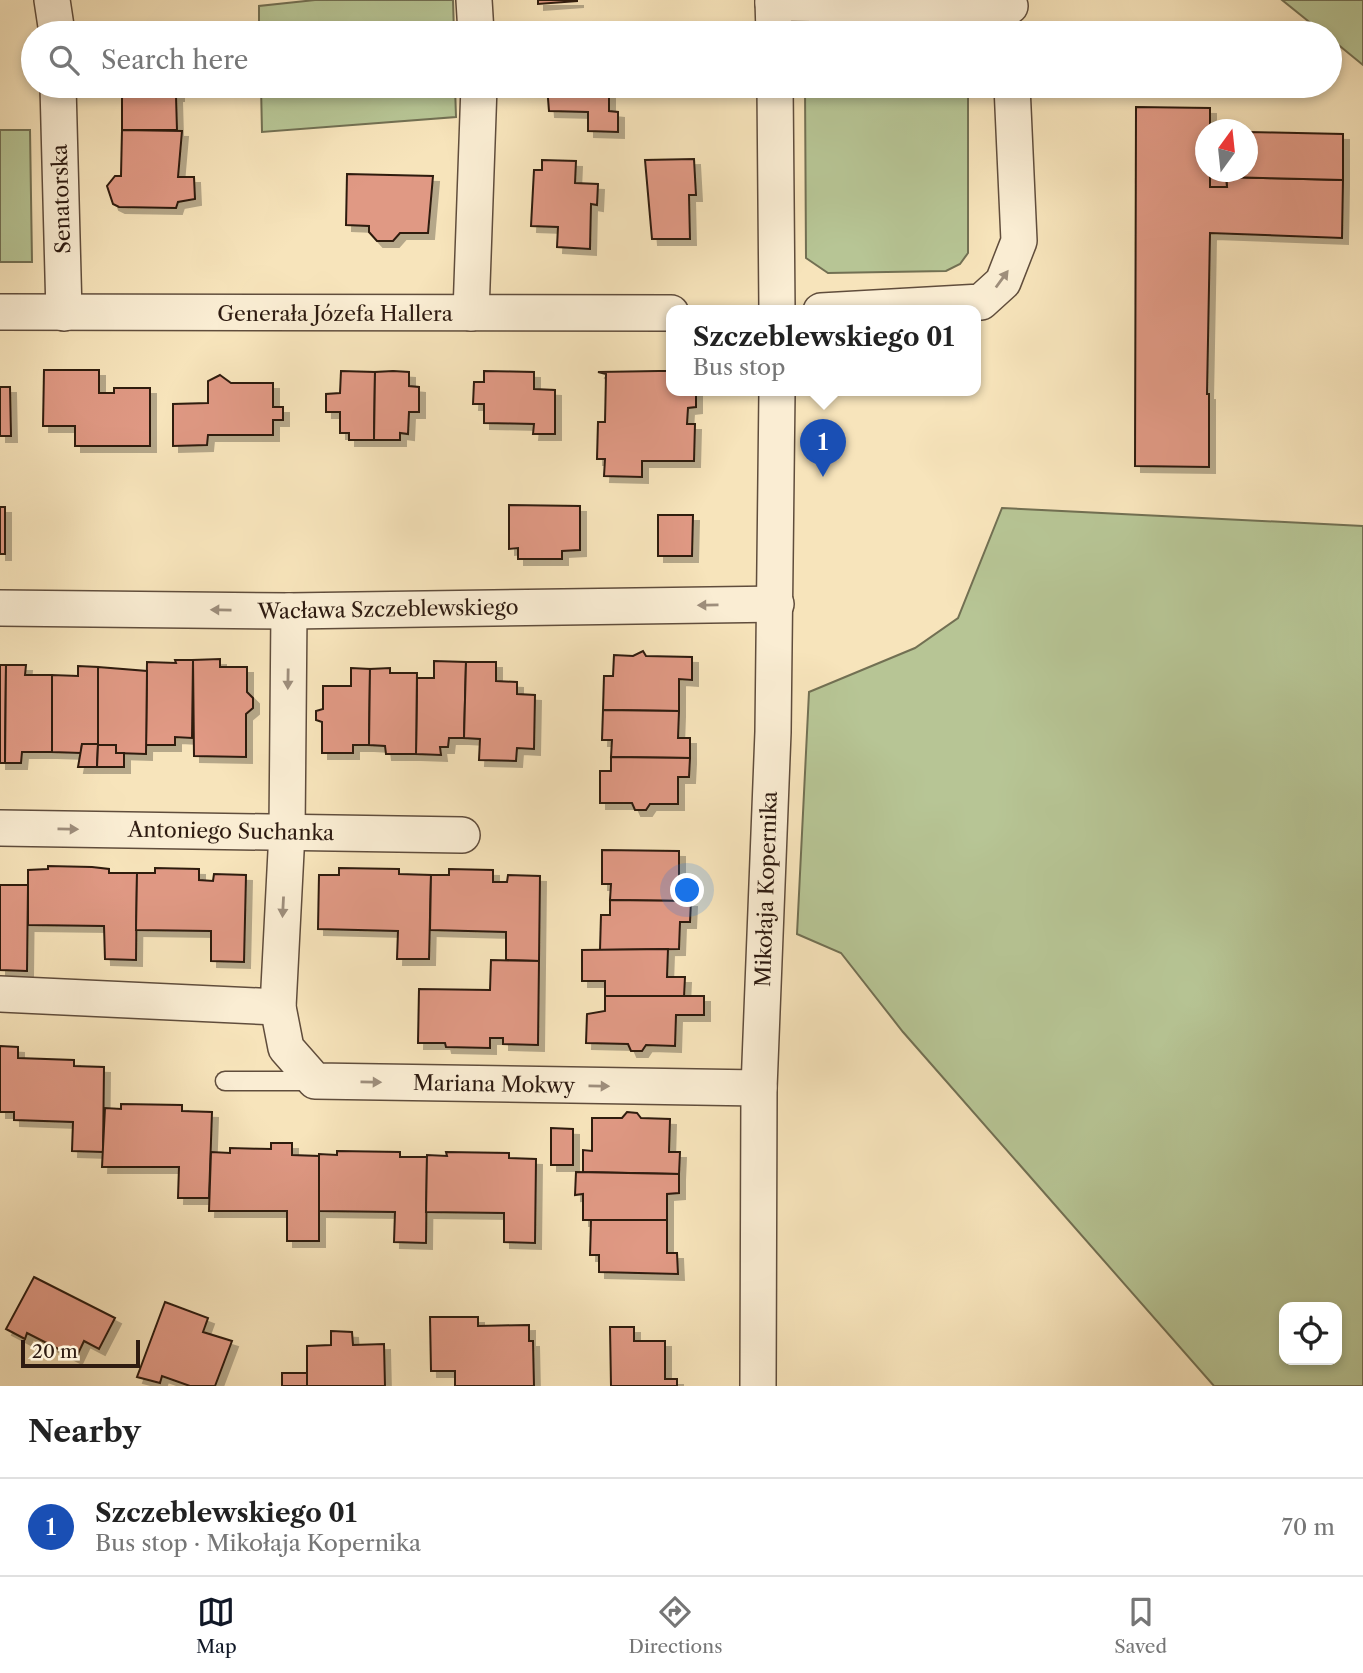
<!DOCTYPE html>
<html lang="en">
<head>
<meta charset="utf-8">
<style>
  body { margin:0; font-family:"Libre Caslon Text",serif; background:#f6f6f6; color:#222 }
  .controls { position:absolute; right:21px; bottom:21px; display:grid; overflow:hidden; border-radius:14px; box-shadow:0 4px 10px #0003 }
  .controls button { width:63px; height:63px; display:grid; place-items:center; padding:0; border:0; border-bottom:2px solid #e0e0e0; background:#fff; color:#222; font:35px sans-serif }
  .compass { position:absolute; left:1195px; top:119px; width:63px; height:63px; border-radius:50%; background:#fff; box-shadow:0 4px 10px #0003; rotate:15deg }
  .scale { position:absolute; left:21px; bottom:18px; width:119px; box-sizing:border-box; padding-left:7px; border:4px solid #2e1b11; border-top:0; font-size:19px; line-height:24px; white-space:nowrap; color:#2e1b11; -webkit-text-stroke:5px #faedd3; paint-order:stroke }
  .you { position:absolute; left:688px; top:891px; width:24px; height:24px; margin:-18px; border:5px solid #fff; border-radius:50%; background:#1a73e8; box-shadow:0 0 0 10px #1a73e833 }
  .badge { display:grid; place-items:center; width:46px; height:46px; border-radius:50%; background:#111827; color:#fff; font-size:23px; font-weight:700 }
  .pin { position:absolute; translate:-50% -58px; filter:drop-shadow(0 2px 4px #0008) }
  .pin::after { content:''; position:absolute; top:37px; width:24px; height:21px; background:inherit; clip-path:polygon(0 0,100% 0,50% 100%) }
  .popup { position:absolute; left:666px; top:305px; width:315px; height:91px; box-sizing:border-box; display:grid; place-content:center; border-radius:14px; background:#fff; filter:drop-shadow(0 2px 5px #0005); font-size:23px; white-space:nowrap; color:#767676 }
  .popup b { font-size:26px; color:#222 }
  .popup::after { content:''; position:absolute; left:50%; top:100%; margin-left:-14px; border:14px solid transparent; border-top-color:#fff }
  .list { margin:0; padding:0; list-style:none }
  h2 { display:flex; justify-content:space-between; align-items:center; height:91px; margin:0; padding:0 28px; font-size:30px }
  h2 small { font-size:23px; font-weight:400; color:#767676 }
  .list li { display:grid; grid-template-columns:46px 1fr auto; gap:21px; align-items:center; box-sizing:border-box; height:98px; padding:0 28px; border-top:2px solid #e0e0e0 }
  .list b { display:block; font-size:26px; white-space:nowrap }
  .list p { margin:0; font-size:23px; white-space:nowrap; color:#767676 }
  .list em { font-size:23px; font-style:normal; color:#767676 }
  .icon { flex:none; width:38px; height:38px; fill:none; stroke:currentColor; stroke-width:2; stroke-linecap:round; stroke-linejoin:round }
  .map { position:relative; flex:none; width:1363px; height:1386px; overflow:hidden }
  .search { position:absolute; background:#fff; box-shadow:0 4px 10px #0003; left:21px; right:21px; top:21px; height:77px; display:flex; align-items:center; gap:18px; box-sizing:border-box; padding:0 24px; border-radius:38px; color:#767676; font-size:26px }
  .sheet { height:189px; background:#fff }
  nav { display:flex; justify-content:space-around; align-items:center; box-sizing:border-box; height:98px; border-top:2px solid #e0e0e0; background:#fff; font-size:19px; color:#767676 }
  nav a { display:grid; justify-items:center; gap:4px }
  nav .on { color:#111827 }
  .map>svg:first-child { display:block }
  .green { fill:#b7c595; stroke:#727053; stroke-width:2; fill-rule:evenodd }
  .building { fill:#e09984; stroke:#2e1b11; stroke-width:2; filter:url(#shadow) }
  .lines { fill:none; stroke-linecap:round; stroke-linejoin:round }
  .service-casing { stroke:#604d3c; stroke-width:21 }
  .minor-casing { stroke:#604d3c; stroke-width:38 }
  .service { stroke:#faedd3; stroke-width:18 }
  .minor { stroke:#faedd3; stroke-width:35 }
  .oneway { fill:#9e8e7c }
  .labels { text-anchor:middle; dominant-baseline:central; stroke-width:6; stroke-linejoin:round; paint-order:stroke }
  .street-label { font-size:21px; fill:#2e1b11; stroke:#faedd3 }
</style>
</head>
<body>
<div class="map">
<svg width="1363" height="1386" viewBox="0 0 1363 1386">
  <defs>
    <filter id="shadow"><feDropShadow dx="6" dy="6" stdDeviation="0" flood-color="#0004"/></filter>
  </defs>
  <rect width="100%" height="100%" fill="#f7e4bb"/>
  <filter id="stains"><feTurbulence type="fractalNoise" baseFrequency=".00286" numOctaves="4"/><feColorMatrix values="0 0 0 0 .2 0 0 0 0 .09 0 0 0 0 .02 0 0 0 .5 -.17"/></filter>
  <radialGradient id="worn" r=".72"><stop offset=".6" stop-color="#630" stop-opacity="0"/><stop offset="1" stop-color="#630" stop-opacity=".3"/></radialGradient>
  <g class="green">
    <path d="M315 0H453L454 33H259V6Z"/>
    <path d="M1282 0H1363V65L1330 38V33H1323Z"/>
    <path d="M261 86H455L456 117 262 132Z"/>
    <path d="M805 86H968V253L960 264 946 271 828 273 806 258Z"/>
    <path d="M0 130H30L32 262H0Z"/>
    <path d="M1002 508 1363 526V1386H1214L903 1032 841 953 797 934 809 692 915 648 958 618ZM1284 1307H1337V1360H1284Z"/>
  </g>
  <g class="building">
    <path d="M538 0H577V1L538 4Z"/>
    <path d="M126 86H178V95L126 96Z"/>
    <path d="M547 86H609V111L618 112V132L588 131V112L549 111Z"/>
    <path d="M126 96H176L177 130H122V97Z"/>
    <path d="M1136 107 1210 108V130H1206V172H1210V187H1227L1226 177 1343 180 1342 238 1210 233 1207 394H1209V467L1135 466Z"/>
    <path d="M122 130 182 131 178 177H194L195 199 178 202 176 208 119 207 113 204 107 186 115 176H121Z"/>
    <path d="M1248 132 1343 134V180L1226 177 1227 187H1210V172H1248Z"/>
    <path d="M694 159 696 195H689L690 239H652L645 160Z"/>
    <path d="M542 160 576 161 575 183 598 184 597 205 591 204 590 249 557 247 558 227 531 226 534 170H542Z"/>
    <path d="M347 174 433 176 428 233H400L393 241H377L369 232V226L346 225Z"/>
    <path d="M44 370H99V393H114V388H150V446H75V426H43Z"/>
    <path d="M341 371 375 372 374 440H349V433H340V412H326V394L340 393Z"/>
    <path d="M393 371 409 372V386L419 387V412H409L408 434 400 433V440H374L375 372Z"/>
    <path d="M484 371 534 372V389L555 390V434H533L534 424 484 423V404H473L474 382H484Z"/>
    <path d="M659 371H671V391H696V407L688 408 687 424H695L694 461H642V477L604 476 605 459H597L598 422H605L606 374 598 372Z"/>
    <path d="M220 375 231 383H273V407H283V420H273V435H208L207 445 173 446V404L208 403V381Z"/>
    <path d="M0 387H10L11 436H0Z"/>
    <path d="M509 505 580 506V550L562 551V559H518V548L509 549Z"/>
    <rect x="0" y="507" width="5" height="47"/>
    <path d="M658 515H693L692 556H658Z"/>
    <path d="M643 651 646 656 692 657V680L679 679V711L603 710 604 676H613L614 655 633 656Z"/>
    <path d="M220 659V667H247V692L253 698V708L246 714V757L194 756 193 660Z"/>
    <path d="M175 660H193L192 738 175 737V745H146L147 662 176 663Z"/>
    <path d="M434 661 466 662 464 738H449L448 747H440L441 755 416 754 417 678H434Z"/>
    <path d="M466 662H496V681L517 682V694L535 695 534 749 517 748 516 761 479 760 480 739 464 738Z"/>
    <path d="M0 665H6L5 763H0Z"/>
    <path d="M6 665H26L25 675H52V752H22L21 763H5Z"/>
    <path d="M78 666 98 667V744H82L81 753 52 752V675L78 676Z"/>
    <path d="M98 667 147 671 146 754 116 753V745H98Z"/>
    <path d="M351 668 370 669 369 745H353V753H322V722L316 720V711L323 709V686H351Z"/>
    <path d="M390 668V673H417L416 754H386L385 746 369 745 370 669Z"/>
    <path d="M603 710 679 711 678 738H690V758L611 757 612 740H602Z"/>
    <path d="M82 744H98L97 767H78Z"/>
    <path d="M98 745H116V753H124V767H97Z"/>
    <path d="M611 757 690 758 689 777H678V804H650L646 810H635L632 803H600V771H611Z"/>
    <path d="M602 850 679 851V901L610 900 611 884H602Z"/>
    <path d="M48 866 92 867 109 869V873H137L136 960 105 959 104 926 28 925V870L48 869Z"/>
    <path d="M155 868 199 869V880L213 881 214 874 246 875 244 962 211 961V931L136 930 137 873H155Z"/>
    <path d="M339 868 399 869V874L431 875 429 959H397L398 931 318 929 319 875H339Z"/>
    <path d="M449 869 493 870V882H507L508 875 540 876 539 961 506 960V932L430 930 431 875H449Z"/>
    <path d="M0 885H28L27 971 0 970Z"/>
    <path d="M610 900 691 901 690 922H680L679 949 600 950 601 915H610Z"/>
    <path d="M668 949 667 977H685L684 997 605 996V981H582V950Z"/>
    <path d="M491 960 539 961 538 1045 503 1044V1038H490V1048L446 1047 445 1043H418L419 989 490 990Z"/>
    <path d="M605 996H704V1015H676L675 1046 646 1045 642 1051H631L628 1044 586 1043 587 1014 605 1011Z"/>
    <path d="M0 1046 18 1047V1058L74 1060V1066L104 1067 103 1152 72 1151 73 1122 14 1120V1112H0Z"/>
    <path d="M121 1104 182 1105V1111L212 1112 209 1198H178L179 1167H102L105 1108 121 1109Z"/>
    <path d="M627 1112 637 1113 641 1118 670 1119 669 1152H680L679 1174 583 1172V1150L592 1151V1118H622Z"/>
    <path d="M551 1128 573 1129V1165H551Z"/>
    <path d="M271 1143H292V1155L319 1156V1241H287V1211H209L211 1152 230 1153V1148L271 1149Z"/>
    <path d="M337 1151 400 1152V1157H427L426 1243 394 1242 395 1212 319 1211V1154L337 1155Z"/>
    <path d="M446 1152 509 1153V1158L536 1159 535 1243 504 1242V1213L426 1212 427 1155 447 1156Z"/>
    <path d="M576 1172 679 1174V1193L667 1194V1220H583V1194L575 1195Z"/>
    <path d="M591 1220H667V1253H677L678 1274 599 1272V1255H590Z"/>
    <path d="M34 1277 115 1318 99 1349 84 1341 76 1358 27 1333 25 1339 6 1329Z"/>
    <path d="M165 1302 208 1318 203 1332 232 1341 215 1386H190L162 1376 160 1383 137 1377Z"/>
    <path d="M430 1317H478V1326L529 1325V1341H533L534 1386H455V1371H431Z"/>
    <path d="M610 1327H634V1341H665V1379H677V1386H611Z"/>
    <path d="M331 1331 352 1332 353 1345 384 1344 385 1386H307V1346L331 1345Z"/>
    <rect x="282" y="1373" width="25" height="13"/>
  </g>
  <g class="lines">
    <defs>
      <path id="service" d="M225 1081H315"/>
      <g id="minor">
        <path d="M52 0 57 33"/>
        <path d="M474 0 476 33"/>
        <path d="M773 0 774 33"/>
        <path d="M773 3 1010 6"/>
        <path d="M58 86 64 313"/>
        <path d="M775 86 777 311"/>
        <path d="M821 311 981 302 1003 282 1019 241 1012 86"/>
        <path d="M0 312 671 313"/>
        <path d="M471 313 479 86"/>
        <path d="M0 608 289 611 776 604"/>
        <path d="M289 611 287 832 278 1007 286 1048 315 1081 759 1088"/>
        <path d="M0 828 462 835"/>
        <path d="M0 994 278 1007"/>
        <path d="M758 1386 759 1088 773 732 777 391"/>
      </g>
    </defs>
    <use href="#service" class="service-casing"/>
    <use href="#minor" class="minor-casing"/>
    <use href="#service" class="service"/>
    <use href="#minor" class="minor"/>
  </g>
  <defs><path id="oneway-solid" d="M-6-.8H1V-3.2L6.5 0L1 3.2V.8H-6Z" transform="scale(1.75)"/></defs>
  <g class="oneway">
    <use href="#oneway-solid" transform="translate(1002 279) rotate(-54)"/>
    <use href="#oneway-solid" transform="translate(708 605) rotate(179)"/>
    <use href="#oneway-solid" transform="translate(221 610) rotate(-179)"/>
    <use href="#oneway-solid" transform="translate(288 679) rotate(91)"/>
    <use href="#oneway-solid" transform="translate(68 829) rotate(1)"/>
    <use href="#oneway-solid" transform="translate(283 907) rotate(93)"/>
    <use href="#oneway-solid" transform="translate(371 1082) rotate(1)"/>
    <use href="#oneway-solid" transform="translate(599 1086) rotate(1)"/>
  </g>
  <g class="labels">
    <g class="street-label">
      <text transform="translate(61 199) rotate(-92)">Senatorska</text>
      <text x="335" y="313">Generała Józefa Hallera</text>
      <text transform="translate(388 609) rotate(-1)">Wacława Szczeblewskiego</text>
      <text transform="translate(231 831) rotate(1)">Antoniego Suchanka</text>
      <text transform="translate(766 889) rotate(-88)">Mikołaja Kopernika</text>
      <text transform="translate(494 1084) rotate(1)">Mariana Mokwy</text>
    </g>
  </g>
  <rect width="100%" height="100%" filter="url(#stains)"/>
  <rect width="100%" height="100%" fill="url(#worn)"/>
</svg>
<div class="controls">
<button><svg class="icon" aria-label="locate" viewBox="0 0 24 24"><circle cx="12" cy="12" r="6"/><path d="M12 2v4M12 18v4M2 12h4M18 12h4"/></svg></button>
</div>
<svg class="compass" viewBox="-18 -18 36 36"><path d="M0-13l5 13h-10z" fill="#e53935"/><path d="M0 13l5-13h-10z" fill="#767676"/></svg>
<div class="scale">20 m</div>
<div class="you"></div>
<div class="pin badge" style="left:823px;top:477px;background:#1a4fb4">1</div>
<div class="popup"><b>Szczeblewskiego 01</b>Bus stop</div>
<div class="search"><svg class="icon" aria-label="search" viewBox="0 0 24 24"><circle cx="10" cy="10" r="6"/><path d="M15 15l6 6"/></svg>Search here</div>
</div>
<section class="sheet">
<h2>Nearby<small></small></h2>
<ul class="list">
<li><span class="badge" style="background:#1a4fb4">1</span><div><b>Szczeblewskiego 01</b><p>Bus stop · Mikołaja Kopernika</p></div><em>70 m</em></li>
</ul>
</section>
<nav>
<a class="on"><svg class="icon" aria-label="map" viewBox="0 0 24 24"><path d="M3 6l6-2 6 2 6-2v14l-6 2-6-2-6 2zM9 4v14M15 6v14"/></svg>Map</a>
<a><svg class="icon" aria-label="directions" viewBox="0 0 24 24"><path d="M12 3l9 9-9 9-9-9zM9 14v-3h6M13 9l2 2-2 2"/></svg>Directions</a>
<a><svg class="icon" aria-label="saved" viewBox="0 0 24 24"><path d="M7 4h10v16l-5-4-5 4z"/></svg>Saved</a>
</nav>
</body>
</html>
